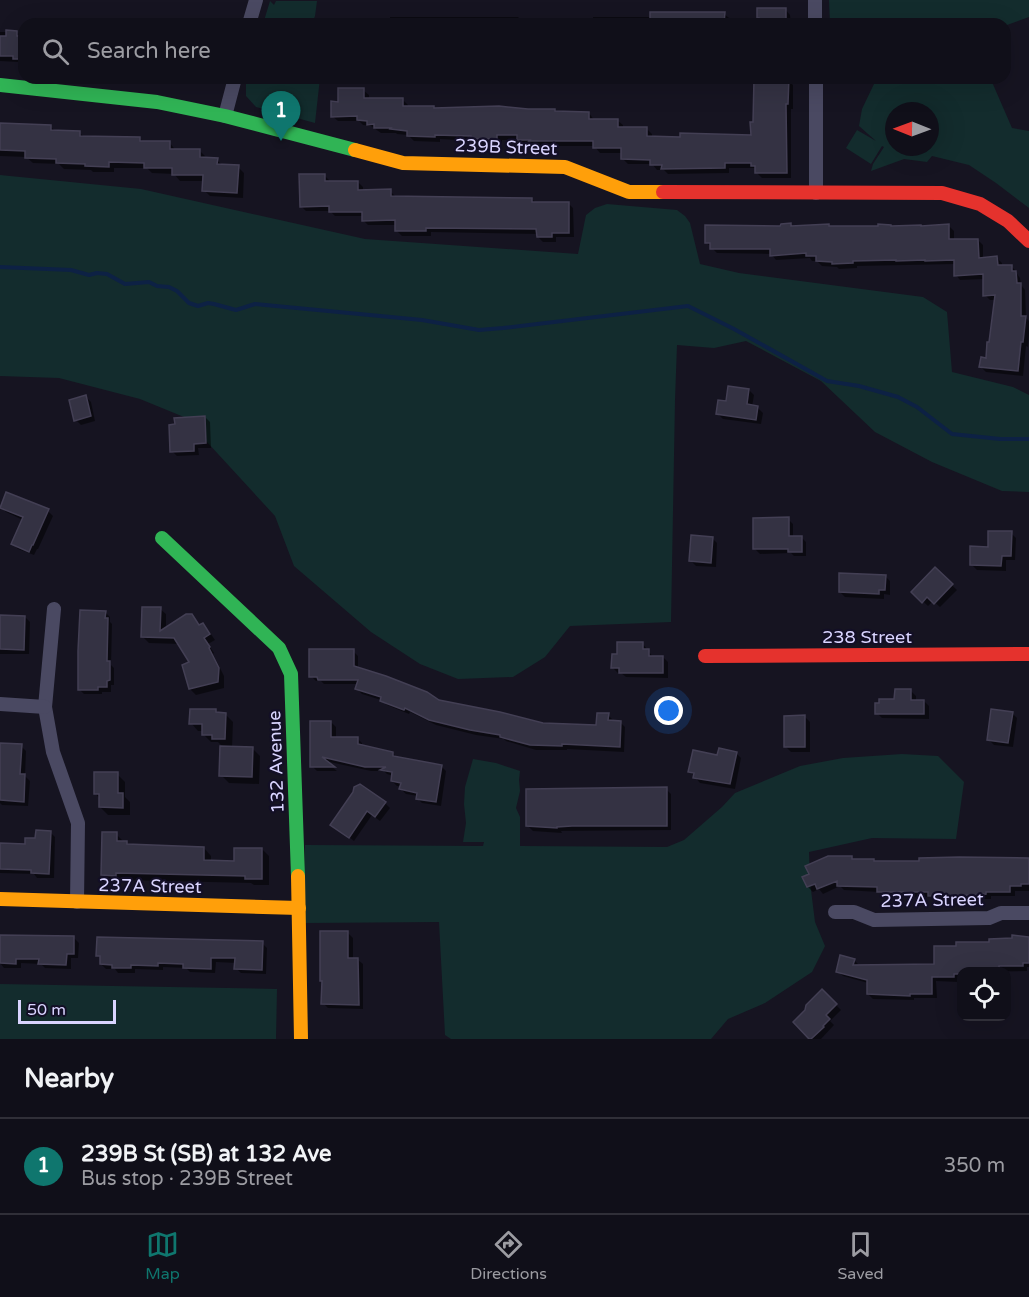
<!DOCTYPE html>
<html lang="en">
<head>
<meta charset="utf-8">
<style>
  body { margin:0; font-family:"Varela Round",sans-serif; background:#191822; color:#f1f3f6 }
  .controls { position:absolute; right:18px; bottom:18px; display:grid; overflow:hidden; border-radius:12px; box-shadow:0 6px 24px #0002 }
  .controls button { width:54px; height:54px; display:grid; place-items:center; padding:0; border:0; border-bottom:2px solid #302f38; background:#100f19; color:#f1f3f6; font:30px sans-serif }
  .compass { position:absolute; left:885px; top:102px; width:54px; height:54px; border-radius:50%; background:#100f19; box-shadow:0 6px 24px #0002; rotate:271deg }
  .scale { position:absolute; left:18px; bottom:15px; width:98px; box-sizing:border-box; padding-left:6px; border:3px solid #d9d4ff; border-top:0; font-size:16px; line-height:21px; white-space:nowrap; color:#d9d4ff; -webkit-text-stroke:4px #130f26; paint-order:stroke }
  .you { position:absolute; left:669px; top:711px; width:21px; height:21px; margin:-15px; border:4px solid #fff; border-radius:50%; background:#1a73e8; box-shadow:0 0 0 9px #1a73e833 }
  .badge { display:grid; place-items:center; width:39px; height:39px; border-radius:50%; background:#0f766e; color:#fff; font-size:20px; font-weight:700 }
  .pin { position:absolute; translate:-50% -50px; filter:drop-shadow(0 2px 3px #0008) }
  .pin::after { content:''; position:absolute; top:32px; width:21px; height:18px; background:inherit; clip-path:polygon(0 0,100% 0,50% 100%) }
  .list { margin:0; padding:0; list-style:none }
  h2 { display:flex; justify-content:space-between; align-items:center; height:78px; margin:0; padding:0 24px; font-size:26px }
  h2 small { font-size:20px; font-weight:400; color:#9c9ca2 }
  .list li { display:grid; grid-template-columns:39px 1fr auto; gap:18px; align-items:center; box-sizing:border-box; height:96px; padding:0 24px; border-top:2px solid #302f38 }
  .list b { display:block; font-size:22px; white-space:nowrap }
  .list p { margin:0; font-size:20px; white-space:nowrap; color:#9c9ca2 }
  .list em { font-size:20px; font-style:normal; color:#9c9ca2 }
  .icon { flex:none; width:33px; height:33px; fill:none; stroke:currentColor; stroke-width:2; stroke-linecap:round; stroke-linejoin:round }
  .map { position:relative; flex:none; width:1029px; height:1039px; overflow:hidden }
  .search { position:absolute; background:#100f19; box-shadow:0 6px 24px #0002; left:18px; right:18px; top:18px; height:66px; display:flex; align-items:center; gap:15px; box-sizing:border-box; padding:0 21px; border-radius:18px; color:#9c9ca2; font-size:22px }
  .sheet { height:174px; background:#100f19 }
  nav { display:flex; justify-content:space-around; align-items:center; box-sizing:border-box; height:84px; border-top:2px solid #302f38; background:#100f19; font-size:16px; color:#9c9ca2 }
  nav a { display:grid; justify-items:center; gap:3px }
  nav .on { color:#0f766e }
  .map>svg:first-child { display:block }
  .green { fill:#132c2d; fill-rule:evenodd }
  .shadow { fill:#0007 }
  .lines { fill:none; stroke-linecap:round; stroke-linejoin:round }
  .stream { stroke:#0d2144; stroke-width:4 }
  .building { fill:#343243; stroke:#433f54; stroke-width:1.5 }
  .street { stroke:#4a4962; stroke-width:14 }
  .fast { stroke:#30b455; stroke-width:14 }
  .slow { stroke:#ff9f0a; stroke-width:14 }
  .jam { stroke:#e5322d; stroke-width:14 }
  .labels { text-anchor:middle; dominant-baseline:central; stroke-width:4.5; stroke-linejoin:round; paint-order:stroke }
  .street-label { font-size:18px; fill:#d9d4ff; stroke:#130f26 }
</style>
</head>
<body>
<div class="map">
<svg width="1029" height="1039" viewBox="0 0 1029 1039">
  <rect width="100%" height="100%" fill="#161421"/>
  <g class="green">
    <path d="M829 0H1029V17L1007 25 1005 33V24H830Z"/>
    <path d="M270 1 274 5 276 1H317L315 16 312 24H263Z"/>
    <path d="M248 78H320L315 123 256 107 246 96V84Z"/>
    <path d="M872 78H993L992 82 1012 128 1029 131V208L996 183 969 165 932 156 927 162 904 159 871 171 873 164 884 147 882 146 871 164 846 148 857 130 876 141 859 126 862 109 874 84ZM894 111H930V147H894Z"/>
    <path d="M0 175 141 189 365 239 578 254 586 215 595 208 607 204 677 210 685 216 690 223 700 264 739 273 923 297 947 312 952 372 1013 387 1029 395V492L1002 491 932 462 875 432 821 381 746 341 714 348 677 345 675 400 671 622 570 626 545 657 513 677 458 679 420 664 371 632 294 566 275 516 184 417 140 399 59 378 0 376Z"/>
    <path d="M902 754 938 756 964 782 956 839 872 838 809 852 810 882 815 922 825 946 812 972 765 1003 728 1019 711 1039H451L445 1035 439 922 305 923V845L483 846 484 842H463L466 823 464 804 465 787 473 759 496 763 520 771 519 780 520 791 516 808 520 817V846L667 847 684 840 722 807 735 793 800 766 843 758Z"/>
    <path d="M0 984 277 989 276 1039H0Z"/>
  </g>
  <g class="shadow">
    <path d="M785 9 790 15 791 24H761Z"/>
    <path d="M724 14 737 24H371V21H377V19H390V17H518L520 19H593V17H652Z"/>
    <path d="M332 18H347L352 24H332Z"/>
    <path d="M0 32H17L22 37H24V65H21L18 62 0 61Z"/>
    <path d="M194 78H225V79Z"/>
    <path d="M754 78H785L793 85V109H791V178H762L757 173V170L755 168H729V173L668 174 664 170H657L652 164H628L622 158 623 153H600L594 146H536L535 144H524L519 140H502V144H478L475 141 440 139V142L414 141 408 135 397 134 396 133H381L371 126 363 125 359 121H338L332 116 339 103 363 90 369 95V99H402L408 105V108L589 113 594 120H617L623 125V129H647L652 134V138L752 136 754 124Z"/>
    <path d="M0 125 51 127 56 132H79L84 137 140 138 143 142 170 143 176 151H200L206 157V159L217 160 223 166 238 167 244 173 243 198 210 196 204 190V181H180L174 174 152 173 147 168H114V172H93L91 170 64 169 59 164 33 163 26 157 0 156Z"/>
    <path d="M324 175 329 180V182H358L363 187V191H390L395 196V198L532 199 536 203H568L573 208 574 237H556V242H543L538 237V234L431 232V236H402L397 231V225H368L363 220V216H335L330 211H306L301 206Z"/>
    <path d="M790 225 793 227 830 228H892L949 226 954 231V240H978L983 245V259L997 258 1002 263V267H1012L1017 272V274L1020 278 1021 285 1025 290 1026 318 1029 321V334L1028 347 1026 346 1023 376 986 372 981 367 987 359 991 344 996 300H990L985 295V279L960 280 956 275V264L857 266V268L839 269 837 267 822 266 817 261H812L810 258 776 260 771 254 717 253 706 242Z"/>
    <path d="M749 390 754 395 752 407 758 408 763 413 761 424 723 419 718 414 727 403Z"/>
    <path d="M86 397 91 402 95 421 81 425 76 420Z"/>
    <path d="M205 417 210 422 211 448H198L199 455 177 456 172 451Z"/>
    <path d="M1 507 48 511 53 516 38 549H37L34 555 18 549 13 544 23 520 6 512Z"/>
    <path d="M788 519 793 524V537H801L806 542V556H794L791 553 760 554 755 549Z"/>
    <path d="M1011 533 1016 538 1015 560H1006V571L977 570 972 565 989 548Z"/>
    <path d="M712 538 717 543 716 567 696 566 691 561Z"/>
    <path d="M935 569 957 590 940 607 933 601 928 606 913 592Z"/>
    <path d="M885 576 890 581V595L884 594V599L845 597 840 592Z"/>
    <path d="M160 609 166 614V630L192 615 201 626 202 625 208 630 215 640 208 644 214 653 213 654 224 676V688L196 695 190 689 189 681 191 663 179 644 149 643 143 637Z"/>
    <path d="M105 612 110 617V622L112 624 111 665 114 668V685H111V692H102V694H84L79 689Z"/>
    <path d="M0 616 25 617 30 622 29 654H0Z"/>
    <path d="M643 644 653 657H663L668 662V678L626 677 621 673H618L613 668Z"/>
    <path d="M353 651 358 656V669L439 701 543 725 598 726 608 715 613 720V722H620L625 727 624 752 567 749V750H536L506 741 504 739 476 735 436 725 410 712 409 714 387 705 381 700 362 694 357 689 358 684H324L321 681H316L311 676Z"/>
    <path d="M911 691 916 696V701H924L929 706V719L882 718 877 713Z"/>
    <path d="M215 711 218 714H225L233 722 232 748H252L260 756 259 784 229 783 221 775 222 746 218 742H211L203 734V731H198L191 723Z"/>
    <path d="M1012 713 1017 718 1013 747 994 745 989 740Z"/>
    <path d="M805 717 810 722V752H791L786 747Z"/>
    <path d="M331 722 336 727V738H357L362 743V747L393 753 397 758 441 766 446 771 441 806 422 803 417 798 418 796 406 794 401 789 402 786H397L392 781 393 776 387 774 384 771H371L325 761 337 771H317L312 766Z"/>
    <path d="M0 745 21 746 26 751 25 776 30 781 28 806 2 805 0 803Z"/>
    <path d="M736 753 741 758 735 789 700 783 690 771 719 756Z"/>
    <path d="M117 774 125 782V797L130 802V815H108L100 807V799L95 793Z"/>
    <path d="M666 789 671 794V830L561 831 562 833 533 831 528 826Z"/>
    <path d="M385 803 390 808 380 821 372 815 354 841 332 824Z"/>
    <path d="M50 832 55 837 54 878H37L34 874 0 873V844L26 845Z"/>
    <path d="M116 834 123 841V842L127 843 129 845 204 848 211 856V862H235L262 849 269 856V885H254L251 883 123 880V882H109L102 875Z"/>
    <path d="M851 857 855 861H874L876 863 1029 860V891H1015V896H991V899H984L935 900 931 897 883 896 879 892 844 890 840 886 823 894 819 889 813 892 808 887Z"/>
    <path d="M348 933 353 938V959L358 960 363 964V1009L328 1008 323 1003Z"/>
    <path d="M0 936 74 938 79 943 78 958H71V969L45 968 41 964 21 963V968H4L0 963Z"/>
    <path d="M1014 937H1029V967H1027V971L962 972V978H958V982L936 981 937 998H914V1000L873 999 868 994V983L843 976 838 971 854 960 860 966H935L957 947 1014 940Z"/>
    <path d="M262 943 267 948 266 974 241 973 236 968V963L216 962 215 973 190 972 186 968 163 967V970L135 969V973H118L115 969H106L101 964V959L98 955Z"/>
    <path d="M822 991 841 1010 830 1021 834 1025 821 1039H811L795 1022Z"/>
  </g>
  <g class="lines">
    <path class="stream" d="M0 267 71 270 89 275 97 273 107 274 125 284 149 282 157 286 169 287 177 291 189 303 198 306 208 303 214 304 236 310 255 304 422 320 479 330 503 328 688 306 734 329 827 381 859 386 898 397 917 407 952 434 1000 439H1029"/>
  </g>
  <g class="building">
    <path d="M757 8H786V24H759V18H757Z"/>
    <path d="M650 12H725L724 24H650Z"/>
    <path d="M6 30 17 31V36H24V59H13V56H0V36H6Z"/>
    <path d="M754 78H789L788 104H786L787 173H755V166H751V163H725V168L661 169 662 165H650V160L621 159V148H593V141H529L530 140H517V135H497V139H471V136L435 135V137L407 136V131L390 129 391 128H374V124L367 125V121L357 120V116L331 117V101L338 102V88H364V98H403V106H434V108L499 106 528 109H555V111L589 112V119H618V127H647V136L680 137V133L751 135 750 122H753Z"/>
    <path d="M0 123 51 125V130L80 131V136L140 137V141H170V149H200V157L218 158 217 164 239 165 237 193 202 191 203 175H172V168H144V163L109 162V167L85 166V164L56 163V159L25 158V151L0 150Z"/>
    <path d="M299 174H325V181H358V190L391 189V196L532 198V202H569V233H552V237H537L536 229 426 228V231H395V220L362 221V212H329V206L300 207Z"/>
    <path d="M791 223V226L829 224V226H878V224L891 225V226L921 225V226L949 224V239H978L979 258 997 256 998 265H1012V271H1016L1017 283H1021V316H1026L1023 342H1021L1018 371 979 367 981 357 986 358 987 342H989L995 295 983 296V274L954 276V260L925 261V260L896 261V260L853 261V263L832 264V262L816 261V256H806V253L770 256V249H710V243H705V225L780 226 781 224Z"/>
    <path d="M728 386 749 389 747 404 758 406 756 420 716 414 718 400 726 401Z"/>
    <path d="M86 395 91 416 74 421 69 400Z"/>
    <path d="M205 416 206 443 194 444V451L170 452 169 425 175 424 174 418Z"/>
    <path d="M6 492 49 509 33 545H32L29 552 11 544 23 517 0 508Z"/>
    <path d="M789 517V536H802V552H788V549H753V518Z"/>
    <path d="M988 531H1012L1011 556H1002L1001 566 970 565V546L988 547Z"/>
    <path d="M691 535 713 537 711 563 689 561Z"/>
    <path d="M935 567 953 584 934 604 927 597 922 603 911 592Z"/>
    <path d="M839 573 886 575 885 590H879V594L839 592Z"/>
    <path d="M142 607H161L160 631 186 614H192L199 625 203 623 210 634 204 638 210 647 209 648 219 668 218 682 189 689 182 665 189 662 174 638 141 637Z"/>
    <path d="M80 610 106 611 105 618H108L107 661H110V680L107 681V687H98V690H78V651Z"/>
    <path d="M0 615 25 616 24 650 0 649Z"/>
    <path d="M617 642H643V649H649V656H663V673H619V668H611L612 654H617Z"/>
    <path d="M309 649H354V666L386 676 427 692 439 700 500 712 543 723 596 725 597 713H609L608 720 621 721 620 747 562 744V746L530 745 500 737V735L470 730 429 720 405 708 404 710 380 701 381 697 355 689 358 680H318L317 677H309Z"/>
    <path d="M895 689H911V700H924V714H875V703H879V699H894Z"/>
    <path d="M190 709H216V712L226 713 225 739H212V735H202V724H189Z"/>
    <path d="M991 709 1013 712 1008 743 987 740Z"/>
    <path d="M805 715V747H784V716Z"/>
    <path d="M310 721H331V737H358V744L393 752V756L442 765 436 802 416 799 417 793 399 789 401 783 391 781 392 772 380 770 386 767H365L322 757 335 767H310Z"/>
    <path d="M0 743 22 744 20 774H25L24 802 0 800Z"/>
    <path d="M220 746 253 747 252 777 219 776Z"/>
    <path d="M719 748 737 752 730 784 693 778 694 773 688 772 693 750 717 755Z"/>
    <path d="M94 772H118V793H123V808L99 807V794H94Z"/>
    <path d="M360 784 386 802 375 817 367 811 349 838 330 825 353 792 354 787Z"/>
    <path d="M667 787V826H572L557 827V828L526 826V789Z"/>
    <path d="M36 830 51 831 49 874 31 873V870L0 869V843L25 844V838H35Z"/>
    <path d="M102 832H117V841H127V844L204 847V860L234 861V848H262V879H245V876L116 873V876L101 875Z"/>
    <path d="M828 856H852V859H874V861H919V858L959 857 1029 858V884H1021V886H1010V892H986V894L978 895 928 896V892H877V887L837 886V881L817 889 815 884 807 887 802 877 809 874 805 866Z"/>
    <path d="M320 931H348V958H358L359 1005 321 1004 322 981H320Z"/>
    <path d="M0 935 74 936V954H67L66 965 38 964 39 959H16V964L0 963Z"/>
    <path d="M1012 935 1029 937V963H1023V966H999V968H976V972H962V974H954V977H932V994H910V996L867 994V980L836 972 840 955 855 959 853 965 934 964V946H956V942H989V939L1012 938Z"/>
    <path d="M97 937 263 941 262 970 234 969 235 958H211V969L183 968V964L158 963V966L131 965V968H112V965L100 964V956H96Z"/>
    <path d="M822 989 837 1004 826 1015 830 1019 823 1026 824 1027 811 1039H809L793 1022 805 1010 806 1005Z"/>
  </g>
  <g class="lines">
    <g class="street">
      <path d="M815 0V24"/>
      <path d="M249 24 256 0"/>
      <path d="M816 78V193"/>
      <path d="M225 116 235 78"/>
      <path d="M54 609 45 707 53 752 78 823 77 902"/>
      <path d="M0 704 45 707"/>
      <path d="M835 912H854L874 920 989 918 1001 913H1029"/>
    </g>
    <g class="fast">
      <path d="M0 85 157 102 225 116 355 150"/>
      <path d="M162 538 279 648 291 674 298 876"/>
    </g>
    <g class="slow">
      <path d="M355 150 403 163 565 167 629 192H663"/>
      <path d="M298 876 301 1039"/>
      <path d="M0 899 299 908"/>
    </g>
    <g class="jam">
      <path d="M663 192 942 193 980 204 1008 221 1029 241"/>
      <path d="M705 656 1029 654"/>
    </g>
  </g>
  <g class="labels">
    <g class="street-label">
      <text transform="translate(506 147) rotate(2)">239B Street</text>
      <text x="867" y="637">238 Street</text>
      <text transform="translate(276 762) rotate(-92)">132 Avenue</text>
      <text transform="translate(150 886) rotate(1)">237A Street</text>
      <text transform="translate(932 900) rotate(-1)">237A Street</text>
    </g>
  </g>
</svg>
<div class="controls">
<button><svg class="icon" aria-label="locate" viewBox="0 0 24 24"><circle cx="12" cy="12" r="6"/><path d="M12 2v4M12 18v4M2 12h4M18 12h4"/></svg></button>
</div>
<svg class="compass" viewBox="-18 -18 36 36"><path d="M0-13l5 13h-10z" fill="#e53935"/><path d="M0 13l5-13h-10z" fill="#9c9ca2"/></svg>
<div class="scale">50 m</div>
<div class="you"></div>
<div class="pin badge" style="left:281px;top:141px">1</div>
<div class="search"><svg class="icon" aria-label="search" viewBox="0 0 24 24"><circle cx="10" cy="10" r="6"/><path d="M15 15l6 6"/></svg>Search here</div>
</div>
<section class="sheet">
<h2>Nearby<small></small></h2>
<ul class="list">
<li><span class="badge">1</span><div><b>239B St (SB) at 132 Ave</b><p>Bus stop · 239B Street</p></div><em>350 m</em></li>
</ul>
</section>
<nav>
<a class="on"><svg class="icon" aria-label="map" viewBox="0 0 24 24"><path d="M3 6l6-2 6 2 6-2v14l-6 2-6-2-6 2zM9 4v14M15 6v14"/></svg>Map</a>
<a><svg class="icon" aria-label="directions" viewBox="0 0 24 24"><path d="M12 3l9 9-9 9-9-9zM9 14v-3h6M13 9l2 2-2 2"/></svg>Directions</a>
<a><svg class="icon" aria-label="saved" viewBox="0 0 24 24"><path d="M7 4h10v16l-5-4-5 4z"/></svg>Saved</a>
</nav>
</body>
</html>
